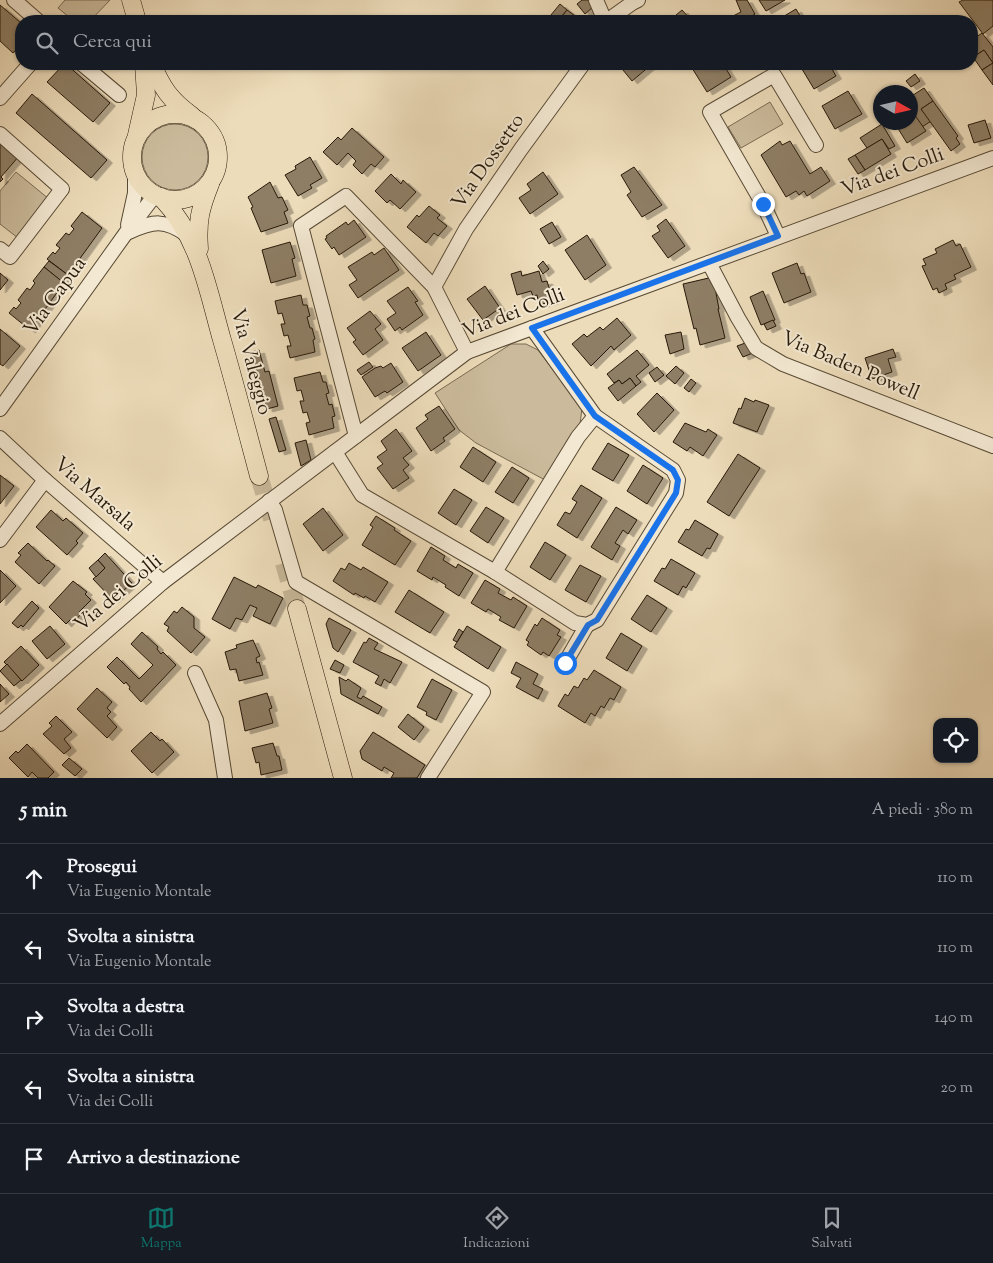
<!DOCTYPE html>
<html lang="it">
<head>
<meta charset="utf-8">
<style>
  body { margin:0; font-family:"Sorts Mill Goudy",serif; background:#242831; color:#f1f3f6 }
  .controls { position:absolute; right:15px; bottom:15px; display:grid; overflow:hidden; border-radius:10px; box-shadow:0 1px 4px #0004 }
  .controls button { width:45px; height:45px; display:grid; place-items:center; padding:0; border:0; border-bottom:1px solid #363941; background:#171b24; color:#f1f3f6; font:25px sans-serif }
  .compass { position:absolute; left:873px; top:85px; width:45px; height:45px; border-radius:50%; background:#171b24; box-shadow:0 1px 4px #0004; rotate:98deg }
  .stop { position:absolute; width:15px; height:15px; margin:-11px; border:4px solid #1a73e8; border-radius:50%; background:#fff }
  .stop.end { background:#1a73e8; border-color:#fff; box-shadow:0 1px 5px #0008 }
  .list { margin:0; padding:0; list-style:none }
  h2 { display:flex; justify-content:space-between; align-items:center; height:65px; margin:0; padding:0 20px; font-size:21px }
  h2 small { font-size:16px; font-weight:400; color:#9ea1a6 }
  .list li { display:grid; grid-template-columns:32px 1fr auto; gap:15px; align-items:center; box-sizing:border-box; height:70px; padding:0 20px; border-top:1px solid #363941 }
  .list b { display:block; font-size:19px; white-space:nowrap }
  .list p { margin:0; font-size:16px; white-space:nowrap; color:#9ea1a6 }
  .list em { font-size:16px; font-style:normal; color:#9ea1a6 }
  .icon { flex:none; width:28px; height:28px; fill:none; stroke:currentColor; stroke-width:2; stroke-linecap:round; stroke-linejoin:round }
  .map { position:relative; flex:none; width:993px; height:778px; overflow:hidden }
  .search { position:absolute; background:#171b24; box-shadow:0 1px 4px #0004; left:15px; right:15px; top:15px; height:55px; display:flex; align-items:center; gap:12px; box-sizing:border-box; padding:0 18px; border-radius:20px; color:#9ea1a6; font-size:19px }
  .sheet { height:415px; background:#171b24 }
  nav { display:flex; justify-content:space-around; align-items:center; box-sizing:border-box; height:70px; border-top:1px solid #363941; background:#171b24; font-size:14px; color:#9ea1a6 }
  nav a { display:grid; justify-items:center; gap:2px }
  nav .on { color:#0f766e }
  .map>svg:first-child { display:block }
  .green { fill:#cbbb9c; stroke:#796a52 }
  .building { fill:#8e7e65; stroke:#271908; filter:url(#shadow) }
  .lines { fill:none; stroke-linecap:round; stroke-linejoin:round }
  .major-tunnel { stroke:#c5b596; stroke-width:18; stroke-dasharray:18 9; stroke-linecap:butt }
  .minor-casing { stroke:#584a34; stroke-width:16 }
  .major-casing { stroke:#271908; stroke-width:19 }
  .minor { stroke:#f3e8d2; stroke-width:14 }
  .major { stroke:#eddcba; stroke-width:18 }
  .route { stroke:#1a73e8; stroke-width:6 }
  .labels { text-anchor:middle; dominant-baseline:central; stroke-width:4; stroke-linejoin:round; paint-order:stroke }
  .street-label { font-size:20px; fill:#271908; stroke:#f3e8d2 }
</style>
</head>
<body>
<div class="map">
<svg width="993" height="778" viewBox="0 0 993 778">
  <defs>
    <filter id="shadow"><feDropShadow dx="5.5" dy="3" stdDeviation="0" flood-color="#0004"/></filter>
  </defs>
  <rect width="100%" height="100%" fill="#eddcba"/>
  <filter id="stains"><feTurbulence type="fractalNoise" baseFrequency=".004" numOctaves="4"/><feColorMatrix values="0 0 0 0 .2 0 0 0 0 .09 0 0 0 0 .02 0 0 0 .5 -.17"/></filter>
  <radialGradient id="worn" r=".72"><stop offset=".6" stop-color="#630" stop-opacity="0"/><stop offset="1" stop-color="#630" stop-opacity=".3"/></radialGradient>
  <g class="green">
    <path d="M65 0H110L90 21H81L78 19 74 21 58 8Z"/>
    <path d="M770 102 783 124 741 148 728 127Z"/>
    <circle cx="175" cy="157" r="33"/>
    <path d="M16 172 49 199 18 238 0 224V191Z"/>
    <path d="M511 344H526L538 350 582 408 580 424 545 480 476 443 459 430 435 393Z"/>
  </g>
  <g class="building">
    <path d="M582 0H588L594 6 585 14 577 4Z"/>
    <path d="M736 0H747L755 14 743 21H737L733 16 741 12Z"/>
    <path d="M759 0H785L766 11Z"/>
    <path d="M963 0H993V26L983 34 959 2Z"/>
    <path d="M560 4 567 10 558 21H546Z"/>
    <path d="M0 5 21 23V44L13 53 0 41Z"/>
    <path d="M796 9 803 21H776Z"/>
    <path d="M567 10 578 18 575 21H558Z"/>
    <path d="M682 10 692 21H669Z"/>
    <path d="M982 33 993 47V63L984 50 973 57 972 56V40Z"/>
    <path d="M984 50 993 63 982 70 973 57Z"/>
    <path d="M993 63V85L982 70Z"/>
    <path d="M64 64H66L110 103 93 122 47 82Z"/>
    <path d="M618 64H650L651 65 632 81Z"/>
    <path d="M699 64H723L731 77 707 92 692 68Z"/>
    <path d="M799 64H829L836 76 814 89Z"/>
    <path d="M915 74 920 81 911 87 906 81Z"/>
    <path d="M924 88 933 101 921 109 931 121 922 127 910 109V97Z"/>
    <path d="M848 91 862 114 835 129 822 106Z"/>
    <path d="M32 94 107 160 91 178 16 113Z"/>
    <path d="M933 101 958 136 956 138 960 144 951 151 921 109Z"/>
    <path d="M912 111 926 131 907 143 894 122H910Z"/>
    <path d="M985 120 991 138 974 143 968 125Z"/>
    <path d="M882 124 895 146 889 149 882 139 867 148 860 138Z"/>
    <path d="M352 128 384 157 375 167 371 164 362 174 353 165 356 161 348 153 337 165 323 152 338 137 341 140Z"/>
    <path d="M882 139 891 154 865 170 855 155Z"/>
    <path d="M0 140 19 156 1 177 3 179 0 182Z"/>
    <path d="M780 141 782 145 790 141 810 174 821 167 830 181 807 196 804 191 799 195 796 191 786 197 761 155Z"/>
    <path d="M855 155 865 170 858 174 848 159Z"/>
    <path d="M310 157 322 178 310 185 312 188 298 196 285 175 296 169 295 166Z"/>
    <path d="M634 167 662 205 642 217 627 195 631 192 621 175Z"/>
    <path d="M543 172 558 194 530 214 519 198 531 190 527 184Z"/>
    <path d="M391 174 401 184 403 180 416 192 400 209 390 200 387 203 375 191Z"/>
    <path d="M270 182 278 198 282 197 288 210 284 212 288 223 261 232 251 208 253 207 248 197Z"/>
    <path d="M429 206 440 215 437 218 447 226 438 236 434 233 426 243 407 227 417 215 419 217Z"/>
    <path d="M82 212 102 228 68 275 47 259 53 252 55 254 60 248 56 245 66 233 69 235 74 229 71 226Z"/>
    <path d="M666 219 685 246 668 258 652 236 660 231 657 226Z"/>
    <path d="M354 220 366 237 339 255 334 247 332 249 325 239 327 238 326 236 346 222 348 225Z"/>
    <path d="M552 222 561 237 549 244 540 229Z"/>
    <path d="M587 235 606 265 585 280 565 250Z"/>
    <path d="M953 240 956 246 960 244 971 267 954 275 956 279 945 284 947 289 939 293 937 288 933 290 922 266 926 265 923 259 937 253 935 249Z"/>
    <path d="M290 242 295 258 292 259 296 276 271 283 262 250Z"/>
    <path d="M384 248 399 270 358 298 349 285 357 280 348 267 372 252 374 255Z"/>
    <path d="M49 261 68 275 62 282 44 267Z"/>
    <path d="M543 261 549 269 543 274 538 266Z"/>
    <path d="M797 263 801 274 804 273 811 292 784 303 772 273Z"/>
    <path d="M44 267 64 283 30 330 9 313 14 307 16 309 21 303 18 300 27 288 30 290 35 283 33 281Z"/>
    <path d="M521 271 522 276 539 271 542 282 547 281 553 301 539 305 537 295 533 296 531 291 517 295 511 274Z"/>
    <path d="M0 273 8 280 0 290Z"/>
    <path d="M713 277 719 309H718L725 338 700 345 696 328 694 329 683 284Z"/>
    <path d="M485 286 500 308 483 320 467 299Z"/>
    <path d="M408 287 418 301 415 302 423 315 402 330 400 327 395 331 387 319 396 313 387 301Z"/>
    <path d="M763 291 775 320 761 325 750 297Z"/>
    <path d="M301 295 303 305H307L310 316 307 317 310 328H312L315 339 313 340 315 352 290 358 287 346H291L288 335 284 336 281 324H285L282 313 278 314 275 301Z"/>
    <path d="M370 311 381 324 375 329 383 340 363 355 353 342 356 340 347 328Z"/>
    <path d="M617 318 631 335 614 350 611 346 591 366 572 344 584 334 587 337 600 327 603 330Z"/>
    <path d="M773 320 776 326 767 330 764 324Z"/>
    <path d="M0 329 20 346 3 366 0 364Z"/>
    <path d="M426 332 441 355 418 371 402 348Z"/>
    <path d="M681 332 684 349 670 354 665 335Z"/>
    <path d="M748 342 755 352 743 357 737 346Z"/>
    <path d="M893 349 896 357 888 359 892 372 872 379 865 358Z"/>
    <path d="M259 350 265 372 269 371 278 406 267 409 252 352Z"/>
    <path d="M637 350 649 365 636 376 641 382 636 386 630 378 622 384 619 380 614 383 607 374Z"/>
    <path d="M369 362 373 367 361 375 357 370Z"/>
    <path d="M391 363 403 382 387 393 385 391 375 397 362 377 375 368 381 366 383 368Z"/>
    <path d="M676 366 684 373 675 384 666 376Z"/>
    <path d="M657 367 664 375 655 382 649 373Z"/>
    <path d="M320 372 323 382H326L329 393 326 394 329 405 332 404 335 416 332 417 334 428 309 435 306 423 310 422 307 412 303 413 300 401H304L301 390 297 391 294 378Z"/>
    <path d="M630 378 636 386 618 401 608 388 619 380 622 384Z"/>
    <path d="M691 379 696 383 689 392 684 388Z"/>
    <path d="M657 393 674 410 654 432 637 414Z"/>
    <path d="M745 398 754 402 755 400 769 405 757 432 733 423 739 408 741 409Z"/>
    <path d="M439 406 455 429 443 438 445 441 431 451 416 428 428 419 425 415Z"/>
    <path d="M276 417 286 450 279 452 269 419Z"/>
    <path d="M685 423 706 432 708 429 717 435 703 456 690 447 687 451 673 442Z"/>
    <path d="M396 429 412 451 403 458 409 465 403 470 409 478 393 489 377 468 383 464 377 457 387 450 381 441Z"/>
    <path d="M306 440 311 460 301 466 295 443Z"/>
    <path d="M608 443 629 455 613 481 592 469Z"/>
    <path d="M473 447 496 462 483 482 460 467Z"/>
    <path d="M738 454 760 468 729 516 707 502Z"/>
    <path d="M643 465 663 478 647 504 627 491Z"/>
    <path d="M512 467 529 478 513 503 495 492Z"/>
    <path d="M0 475 14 486 0 504Z"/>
    <path d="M581 485 602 498 577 538 557 525 565 512 570 514 577 502 572 499Z"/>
    <path d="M454 489 472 500 456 525 438 513Z"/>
    <path d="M486 507 504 518 488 543 470 531Z"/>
    <path d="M616 507 637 520 628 534 623 530 615 543 620 546 612 560 591 547Z"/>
    <path d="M323 508 343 535 323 551 303 524Z"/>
    <path d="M51 510 63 521 66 518 83 533 76 541 78 543 67 555 36 527Z"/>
    <path d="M376 516 395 528 394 530 411 541 395 565 362 545 373 527 370 525Z"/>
    <path d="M695 520 718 534 710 549 707 548 702 556 678 542 686 529 689 530Z"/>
    <path d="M545 542 566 555 550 580 530 567Z"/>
    <path d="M28 543 47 561 48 560 55 566 39 584 15 562 21 555 18 553Z"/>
    <path d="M431 547 445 556 443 560 456 568 458 564 473 573 459 596 445 587 446 585 433 577 432 580 417 571Z"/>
    <path d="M105 553 132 583 113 600 93 579 105 568 98 560Z"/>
    <path d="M671 559 695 573 686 588 683 586 678 595 654 581 662 568 665 569Z"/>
    <path d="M98 560 105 568 96 577 89 568Z"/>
    <path d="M349 563 361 570 363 567 388 582 375 602 365 596 364 598 355 593 354 595 333 581 341 568 345 570Z"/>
    <path d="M580 565 601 576 586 602 565 590Z"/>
    <path d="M0 570 16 586 0 603Z"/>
    <path d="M234 577 256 588 258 585 283 598 270 624 253 616 257 608 250 605 242 620 236 618 230 629 212 619Z"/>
    <path d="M485 580 500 589 498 593 511 600 513 597 527 606 514 628 499 620 501 617 488 609 486 612 471 603Z"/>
    <path d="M73 581 87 592 85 594 91 600 79 612 81 614 74 622 71 619 66 624 49 607Z"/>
    <path d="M409 590 444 612 430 633 395 612Z"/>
    <path d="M647 595 667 608 651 632 631 619Z"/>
    <path d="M32 601 39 608 23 627 21 625 18 628 12 623Z"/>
    <path d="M182 607 194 617V628L205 637 191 653 167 631 169 627 164 624 174 611 177 613Z"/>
    <path d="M329 618 351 630 338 652 333 648 326 624Z"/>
    <path d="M542 618 560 630 557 635 561 637 549 656 543 652 541 655 527 645 529 642 526 640 535 624 537 626Z"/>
    <path d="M50 626 65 644 47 659 32 641Z"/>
    <path d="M467 626 501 647 488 669 454 647Z"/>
    <path d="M459 629 463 632 457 642 453 640Z"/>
    <path d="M142 632 158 647 157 649 161 654 163 652 176 665 141 702 129 689 130 687 126 682 124 684 107 667 117 657 139 679 153 665 131 644Z"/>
    <path d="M621 633 642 646 627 671 606 658Z"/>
    <path d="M369 638 378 643 374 649 402 662 390 683 384 679 381 686 375 683 379 676 353 662 364 642 366 643Z"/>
    <path d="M253 640 260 656 256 658 257 663 259 662 263 675 239 681 236 669 230 670 225 652 237 648 236 645Z"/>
    <path d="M21 646 39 665 22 681 4 662Z"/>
    <path d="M335 660 344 665 340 673 330 669Z"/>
    <path d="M516 662 538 674 533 684 543 689 538 699 516 687 521 678 511 673Z"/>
    <path d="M7 664 21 680 14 686 0 671Z"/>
    <path d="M594 670 621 687 614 700 610 698 604 708 601 706 595 716 591 713 585 723 558 706 565 694 568 696 574 686 578 688 584 678 587 680Z"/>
    <path d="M339 677 346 681 348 679 361 688 357 697 361 699 363 696 382 707 378 714 341 694Z"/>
    <path d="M432 679 452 690 436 720 426 715 427 712 417 707Z"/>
    <path d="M0 684 9 694 0 702Z"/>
    <path d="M97 688 112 702 107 708 111 712 107 716 117 727 107 738 77 709Z"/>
    <path d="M267 693 272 708 269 709 273 723 245 731 239 701Z"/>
    <path d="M408 714 424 727 414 740 398 727Z"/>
    <path d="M56 716 72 732 64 739 71 748 64 754 43 734 52 726 49 723Z"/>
    <path d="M151 732 160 741 162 739 174 752 152 773 131 751Z"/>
    <path d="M373 732 425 765 417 778H391L394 773 384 767 382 771 362 759 360 751Z"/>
    <path d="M273 743 277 756H279L282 770 261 775 259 762 256 763 252 748Z"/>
    <path d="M27 744 54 772 48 778H38L32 772 28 777 9 758 16 751 18 753Z"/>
    <path d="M69 758 82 769 75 776 62 765Z"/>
  </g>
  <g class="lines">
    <g class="major-tunnel">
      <path d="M259 476 272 519"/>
      <path d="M284 563 297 609"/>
    </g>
    <defs>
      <g id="minor">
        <path d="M14 0 38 21"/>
        <path d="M596 0 605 21"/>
        <path d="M607 21 632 3 638 0"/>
        <path d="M82 64 119 95"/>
        <path d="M0 98 30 64"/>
        <path d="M0 134 62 189 10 257 0 249"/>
        <path d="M128 225 135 193V172"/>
        <path d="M129 232C153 221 165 219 187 235"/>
        <path d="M778 236 763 204 710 112 774 75 816 145"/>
        <path d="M709 263 738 318 756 348 783 364 993 446"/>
        <path d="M434 287 466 229 521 149 583 64"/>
        <path d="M0 409 126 233 155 195"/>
        <path d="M356 436 301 226 346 196 434 287 467 352"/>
        <path d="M0 438 45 480 163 582"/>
        <path d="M335 452 362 495 495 572 575 623 587 625 597 620 676 493 678 480 673 470 595 416 532 328"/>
        <path d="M269 501 275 510 296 582 483 692 428 778"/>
        <path d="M0 540 45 480"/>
        <path d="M495 572 578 437 595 416"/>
        <path d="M565 663 587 625"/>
        <path d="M195 673 216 720 225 778"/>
        <path d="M0 724 163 582 467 352 993 158"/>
      </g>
      <g id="major">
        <path d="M131 0 137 21"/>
        <path d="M152 64C162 88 170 100 192 116"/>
        <circle cx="175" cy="157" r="43"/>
        <path d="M137 135 146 95 144 64"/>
        <path d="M161 197C200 239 207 287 222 340 235 385 247 431 259 476"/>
        <path d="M199 249C197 221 200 209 210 184"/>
        <path d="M297 609 343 778"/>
      </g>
    </defs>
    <use href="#minor" class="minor-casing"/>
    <use href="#major" class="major-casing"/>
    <use href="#minor" class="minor"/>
    <use href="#major" class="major"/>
  </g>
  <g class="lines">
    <path class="route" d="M565 663 588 625 597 620 676 493 678 480 673 470 595 416 532 328 778 236 763 204"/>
  </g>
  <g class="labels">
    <g class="street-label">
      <text transform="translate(489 162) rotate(-55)">Via Dossetto</text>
      <text transform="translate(893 173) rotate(-20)">Via dei Colli</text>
      <text transform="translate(56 297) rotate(-54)">Via Capua</text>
      <text transform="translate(514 314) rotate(-21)">Via dei Colli</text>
      <text transform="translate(250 362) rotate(75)">Via Valeggio</text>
      <text transform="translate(850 367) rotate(23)">Via Baden Powell</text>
      <text transform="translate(94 495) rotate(41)">Via Marsala</text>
      <text transform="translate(119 594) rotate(-40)">Via dei Colli</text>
    </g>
  </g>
  <rect width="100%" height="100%" filter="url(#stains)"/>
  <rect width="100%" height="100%" fill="url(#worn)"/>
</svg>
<div class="controls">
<button><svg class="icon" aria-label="locate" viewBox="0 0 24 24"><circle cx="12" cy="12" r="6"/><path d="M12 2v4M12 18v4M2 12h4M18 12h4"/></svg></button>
</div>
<svg class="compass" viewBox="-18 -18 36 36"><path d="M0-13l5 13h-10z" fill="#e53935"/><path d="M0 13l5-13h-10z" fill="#9ea1a6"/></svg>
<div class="stop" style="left:565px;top:663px"></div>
<div class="stop end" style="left:763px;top:204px"></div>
<div class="search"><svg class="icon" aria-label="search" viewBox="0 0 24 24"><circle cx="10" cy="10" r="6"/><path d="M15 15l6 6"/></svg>Cerca qui</div>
</div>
<section class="sheet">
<h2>5 min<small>A piedi · 380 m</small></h2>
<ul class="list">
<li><svg class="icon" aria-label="ahead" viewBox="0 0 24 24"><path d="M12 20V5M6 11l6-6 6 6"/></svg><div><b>Prosegui</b><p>Via Eugenio Montale</p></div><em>110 m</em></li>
<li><svg class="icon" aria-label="left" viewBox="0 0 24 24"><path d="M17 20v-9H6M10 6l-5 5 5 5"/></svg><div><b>Svolta a sinistra</b><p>Via Eugenio Montale</p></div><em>110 m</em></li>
<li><svg class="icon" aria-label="right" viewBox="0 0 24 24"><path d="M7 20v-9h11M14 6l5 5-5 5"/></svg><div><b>Svolta a destra</b><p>Via dei Colli</p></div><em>140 m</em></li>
<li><svg class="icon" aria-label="left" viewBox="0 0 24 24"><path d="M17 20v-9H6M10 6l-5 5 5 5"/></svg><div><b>Svolta a sinistra</b><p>Via dei Colli</p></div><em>20 m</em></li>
<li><svg class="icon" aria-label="arrive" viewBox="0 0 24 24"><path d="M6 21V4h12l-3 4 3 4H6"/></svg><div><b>Arrivo a destinazione</b></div></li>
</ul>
</section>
<nav>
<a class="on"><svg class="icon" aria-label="map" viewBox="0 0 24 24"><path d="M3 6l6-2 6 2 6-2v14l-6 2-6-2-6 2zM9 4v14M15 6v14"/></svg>Mappa</a>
<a><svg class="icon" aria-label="directions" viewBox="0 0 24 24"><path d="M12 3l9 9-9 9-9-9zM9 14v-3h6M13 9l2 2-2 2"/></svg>Indicazioni</a>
<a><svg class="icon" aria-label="saved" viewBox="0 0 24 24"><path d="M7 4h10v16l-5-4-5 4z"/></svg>Salvati</a>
</nav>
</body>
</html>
